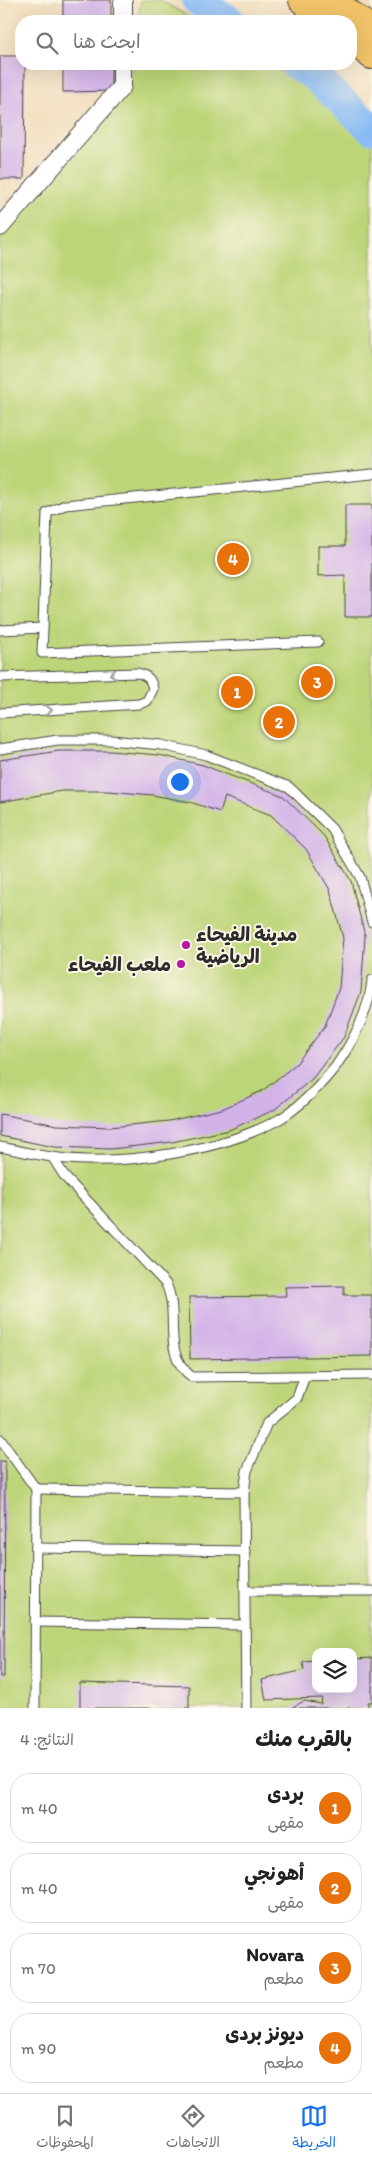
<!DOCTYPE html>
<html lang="ar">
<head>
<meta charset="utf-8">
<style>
  body { margin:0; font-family:Itim,"Playpen Sans Arabic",sans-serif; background:#f2f2f2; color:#222; direction:rtl }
  .controls { position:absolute; right:15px; bottom:15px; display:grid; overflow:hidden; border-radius:10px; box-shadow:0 5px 20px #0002 }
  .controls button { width:45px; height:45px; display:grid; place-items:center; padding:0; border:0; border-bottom:1px solid #e0e0e0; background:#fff; color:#222; font:25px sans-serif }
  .you { position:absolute; left:179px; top:781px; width:18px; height:18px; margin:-12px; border:4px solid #fff; border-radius:50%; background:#1a73e8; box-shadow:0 0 0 8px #1a73e833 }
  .badge { display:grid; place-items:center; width:32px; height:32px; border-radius:50%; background:#1a73e8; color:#fff; font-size:16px; font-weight:700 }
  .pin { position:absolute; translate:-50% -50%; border:2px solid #fff; box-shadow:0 1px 5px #0006 }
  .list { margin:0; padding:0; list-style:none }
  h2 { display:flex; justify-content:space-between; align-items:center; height:65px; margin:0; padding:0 20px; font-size:21px }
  h2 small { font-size:16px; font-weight:400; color:#767676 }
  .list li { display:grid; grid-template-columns:32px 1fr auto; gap:15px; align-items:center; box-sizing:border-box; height:70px; margin:0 10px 10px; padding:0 10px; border:1px solid #e0e0e0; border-radius:20px }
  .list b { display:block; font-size:19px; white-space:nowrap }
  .list p { margin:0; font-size:16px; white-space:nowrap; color:#767676 }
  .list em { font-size:16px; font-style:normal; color:#767676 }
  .icon { flex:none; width:28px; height:28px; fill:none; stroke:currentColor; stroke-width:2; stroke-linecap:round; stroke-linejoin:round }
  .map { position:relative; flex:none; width:372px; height:1708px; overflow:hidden; direction:ltr }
  .search { position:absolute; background:#fff; box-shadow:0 5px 20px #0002; left:15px; right:15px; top:15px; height:55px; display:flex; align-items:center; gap:12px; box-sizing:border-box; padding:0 18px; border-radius:20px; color:#767676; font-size:19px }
  .sheet { height:385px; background:#fff }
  nav { display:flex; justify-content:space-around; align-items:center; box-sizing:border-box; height:70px; border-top:1px solid #e0e0e0; background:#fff; font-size:14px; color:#767676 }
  nav a { display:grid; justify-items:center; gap:2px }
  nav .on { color:#1a73e8 }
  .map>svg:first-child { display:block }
  .green { fill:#bdd579; stroke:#748052; fill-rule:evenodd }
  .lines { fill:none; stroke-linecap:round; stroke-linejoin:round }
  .river { stroke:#87baf5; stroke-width:31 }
  .building { fill:#d2b2e9 }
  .lane-casing { stroke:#494640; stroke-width:11 }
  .street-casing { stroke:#494640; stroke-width:20 }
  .primary-casing { stroke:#494640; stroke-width:30 }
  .lane { stroke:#fff; stroke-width:9 }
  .street { stroke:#fff; stroke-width:18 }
  .primary { stroke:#f0c369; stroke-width:28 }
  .oneway { stroke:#a0a0a0 }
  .poi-dot { fill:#b5179e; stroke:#fcf5e5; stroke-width:2 }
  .labels { text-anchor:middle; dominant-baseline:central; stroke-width:4; stroke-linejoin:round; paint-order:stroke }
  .poi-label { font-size:19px; font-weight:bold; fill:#2b2b2b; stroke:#fcf5e5; text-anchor:start }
</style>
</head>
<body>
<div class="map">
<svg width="372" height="1708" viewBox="0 0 372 1708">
  <rect width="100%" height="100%" fill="#fcf5e5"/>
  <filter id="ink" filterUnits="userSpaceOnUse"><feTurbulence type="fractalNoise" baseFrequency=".02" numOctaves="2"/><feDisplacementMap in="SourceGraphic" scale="10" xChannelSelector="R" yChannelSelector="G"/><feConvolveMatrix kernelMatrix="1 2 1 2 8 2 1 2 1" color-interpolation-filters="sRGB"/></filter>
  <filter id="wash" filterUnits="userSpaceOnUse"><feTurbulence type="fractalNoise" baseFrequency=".0096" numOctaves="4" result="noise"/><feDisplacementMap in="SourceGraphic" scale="20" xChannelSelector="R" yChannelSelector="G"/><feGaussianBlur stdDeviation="1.12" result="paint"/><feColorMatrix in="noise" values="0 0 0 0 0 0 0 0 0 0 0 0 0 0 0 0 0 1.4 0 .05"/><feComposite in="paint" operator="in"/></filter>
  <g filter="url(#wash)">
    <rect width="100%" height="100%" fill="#f0dcba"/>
    <g class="green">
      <path d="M141 0H160L197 21H138Z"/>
      <path d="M133 64H269L307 86 372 145V1708H0V237L129 88ZM316 1652H353V1689H316Z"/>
    </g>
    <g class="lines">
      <g class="river">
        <path d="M197 0 230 21"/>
        <path d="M295 64 314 76 372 129"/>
      </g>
    </g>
    <g id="blocks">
      <g class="building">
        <rect x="63" y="0" width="48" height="21"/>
        <path d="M0 56H21V64H25L24 179H0Z"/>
        <path d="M63 64H111V91L63 92Z"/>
        <path d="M345 505H372V617H345V575L318 576V546H345Z"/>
        <path d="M59 751H110L159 755 203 765 283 796 324 836 351 881 365 936 361 992 344 1037 312 1079 274 1110 229 1130 172 1142 111 1149 54 1147 0 1136V1114L57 1125 110 1127 169 1121 222 1109 262 1091 296 1064 325 1026 339 988 343 938 330 890 306 849 271 815 225 797 220 812 190 802 153 795 108 791H62L0 802V760Z"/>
        <path d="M344 1286V1295H372V1356L190 1359 189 1297 286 1296 285 1287Z"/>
        <path d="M0 1461H5L4 1677H0Z"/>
        <path d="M372 1658V1702H368V1708H291L304 1701 321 1704 322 1698 266 1700 262 1680 304 1670 303 1662 316 1661V1689H353V1659Z"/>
        <path d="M80 1683 189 1686V1708H80Z"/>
      </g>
    </g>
  </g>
  <g filter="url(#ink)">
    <use href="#blocks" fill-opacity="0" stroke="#494640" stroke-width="1"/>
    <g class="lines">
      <defs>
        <g id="lane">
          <path d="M43 628 47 513 65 505 372 474"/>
          <path d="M0 630 43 628 42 653 318 642"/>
          <path d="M0 677 138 673C148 676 151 679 153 689L147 701 139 704 0 713"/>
          <path d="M0 749 58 740H111L161 745 206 755 289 787 332 829 360 877 372 922"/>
          <path d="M0 1147C17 1150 35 1155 52 1157 119 1167 219 1152 278 1120 301 1107 320 1086 336 1066 354 1040 369 1012 372 980"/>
          <path d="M53 1158 65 1177 166 1284C181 1316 160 1353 192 1377L372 1375"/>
          <path d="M0 1439 36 1489 35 1708"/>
          <path d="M36 1489 244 1492"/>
          <path d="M36 1548 245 1551"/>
          <path d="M245 1591H372"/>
          <path d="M35 1622 245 1625"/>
          <path d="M246 1708 244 1492 247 1471 267 1423 297 1398 305 1376"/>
        </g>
        <g id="street">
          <path d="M123 21V2"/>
          <path d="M0 227 122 86V64"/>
        </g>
        <g id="primary">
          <path d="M303 0 329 21"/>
          <path d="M331 0 372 31"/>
          <path d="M351 38 372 55"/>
        </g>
      </defs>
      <use href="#lane" class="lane-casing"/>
      <use href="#street" class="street-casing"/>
      <use href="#primary" class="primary-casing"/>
      <use href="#lane" class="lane"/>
      <use href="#street" class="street"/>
      <use href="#primary" class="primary"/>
    </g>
    <defs><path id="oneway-chevron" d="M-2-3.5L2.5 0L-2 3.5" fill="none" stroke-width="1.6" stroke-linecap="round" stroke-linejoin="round" transform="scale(1.25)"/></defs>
    <g class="oneway">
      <use href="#oneway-chevron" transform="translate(113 674) rotate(178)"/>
      <use href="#oneway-chevron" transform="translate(49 710) rotate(-4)"/>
    </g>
  </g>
  <g class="poi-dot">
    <circle cx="186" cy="945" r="5"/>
    <circle cx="181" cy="964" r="5"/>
  </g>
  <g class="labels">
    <g class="poi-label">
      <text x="196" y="934">مدينة الفيحاء<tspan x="196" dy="22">الرياضية</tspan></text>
      <text x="171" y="964" text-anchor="end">ملعب الفيحاء</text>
    </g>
  </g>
</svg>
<div class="controls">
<button><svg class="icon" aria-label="layers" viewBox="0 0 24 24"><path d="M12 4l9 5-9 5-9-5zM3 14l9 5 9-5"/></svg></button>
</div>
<div class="you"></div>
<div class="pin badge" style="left:237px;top:692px;background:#e8710a">1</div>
<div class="pin badge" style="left:279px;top:722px;background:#e8710a">2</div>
<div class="pin badge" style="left:317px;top:682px;background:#e8710a">3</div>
<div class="pin badge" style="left:233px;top:559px;background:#e8710a">4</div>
<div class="search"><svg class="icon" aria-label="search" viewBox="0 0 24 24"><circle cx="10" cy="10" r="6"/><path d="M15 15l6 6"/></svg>ابحث هنا</div>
</div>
<section class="sheet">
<h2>بالقرب منك<small>النتائج: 4</small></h2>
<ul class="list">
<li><span class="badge" style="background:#e8710a">1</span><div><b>بردى</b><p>مقهى</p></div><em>40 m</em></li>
<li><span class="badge" style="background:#e8710a">2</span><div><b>أهونجي</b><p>مقهى</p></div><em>40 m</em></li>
<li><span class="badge" style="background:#e8710a">3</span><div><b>Novara</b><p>مطعم</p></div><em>70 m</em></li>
<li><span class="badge" style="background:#e8710a">4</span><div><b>ديونز بردى</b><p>مطعم</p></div><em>90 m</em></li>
</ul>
</section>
<nav>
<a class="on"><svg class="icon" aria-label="map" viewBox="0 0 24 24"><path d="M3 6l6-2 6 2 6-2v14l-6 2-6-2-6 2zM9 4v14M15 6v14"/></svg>الخريطة</a>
<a><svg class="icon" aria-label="directions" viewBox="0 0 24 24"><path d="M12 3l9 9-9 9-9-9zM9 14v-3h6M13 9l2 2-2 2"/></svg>الاتجاهات</a>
<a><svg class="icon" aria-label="saved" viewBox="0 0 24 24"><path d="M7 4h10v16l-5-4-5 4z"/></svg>المحفوظات</a>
</nav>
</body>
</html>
